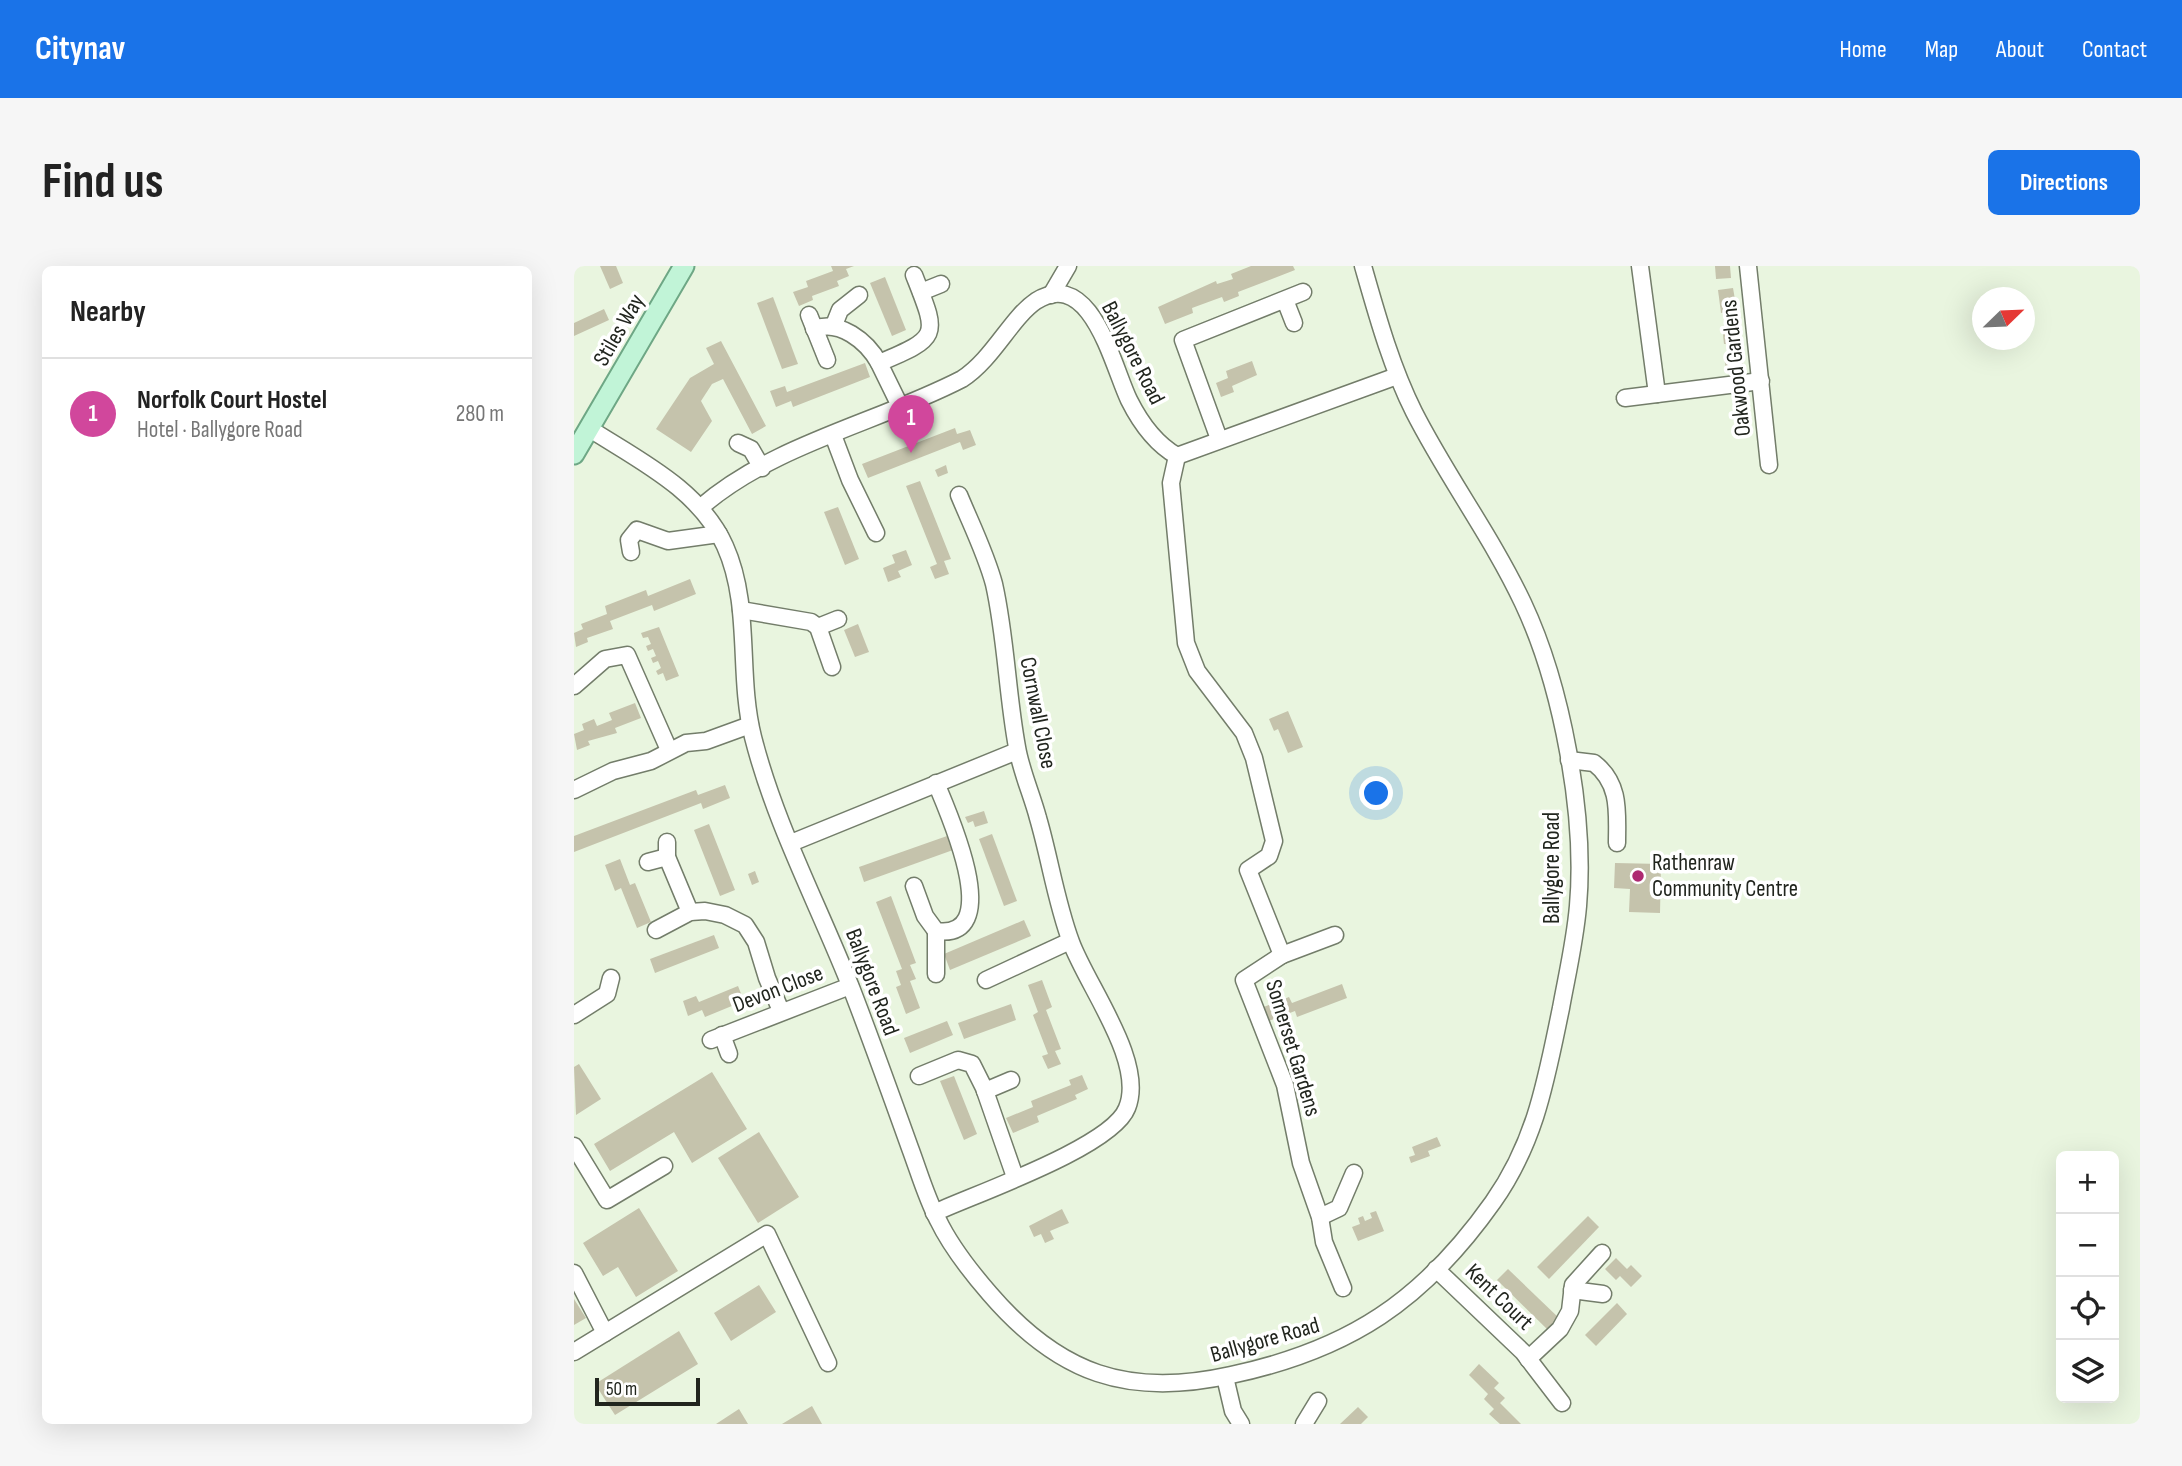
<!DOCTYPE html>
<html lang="en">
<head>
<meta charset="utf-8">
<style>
  body { margin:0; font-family:"Sofia Sans Condensed",sans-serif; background:#f6f6f6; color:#222 }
  .controls { position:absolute; right:21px; bottom:21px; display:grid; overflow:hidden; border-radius:10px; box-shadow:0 7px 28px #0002 }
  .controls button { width:63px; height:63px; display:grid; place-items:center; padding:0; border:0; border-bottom:2px solid #e0e0e0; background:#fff; color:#222; font:35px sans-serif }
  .compass { position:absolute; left:1398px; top:21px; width:63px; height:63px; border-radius:50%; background:#fff; box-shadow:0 7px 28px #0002; rotate:67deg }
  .scale { position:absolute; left:21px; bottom:18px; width:105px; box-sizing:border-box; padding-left:7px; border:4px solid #21251e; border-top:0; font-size:19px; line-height:24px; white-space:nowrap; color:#21251e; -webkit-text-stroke:5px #fff; paint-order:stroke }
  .you { position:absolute; left:803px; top:528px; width:24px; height:24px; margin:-18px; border:5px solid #fff; border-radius:50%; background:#1a73e8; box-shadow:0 0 0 10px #1a73e833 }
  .badge { display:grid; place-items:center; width:46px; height:46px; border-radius:50%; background:#1a73e8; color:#fff; font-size:23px; font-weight:700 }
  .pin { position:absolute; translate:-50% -58px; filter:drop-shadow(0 2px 4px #0008) }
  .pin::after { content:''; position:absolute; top:37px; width:24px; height:21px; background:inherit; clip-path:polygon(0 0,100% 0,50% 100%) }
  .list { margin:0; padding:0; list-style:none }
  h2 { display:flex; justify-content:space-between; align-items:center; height:91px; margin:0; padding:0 28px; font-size:30px }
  h2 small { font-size:23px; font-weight:400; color:#767676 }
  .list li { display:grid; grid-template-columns:46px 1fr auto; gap:21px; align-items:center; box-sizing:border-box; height:112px; padding:0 28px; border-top:2px solid #e0e0e0 }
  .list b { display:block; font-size:26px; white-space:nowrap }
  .list p { margin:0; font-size:23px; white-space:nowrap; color:#767676 }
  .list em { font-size:23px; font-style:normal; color:#767676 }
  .icon { flex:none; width:38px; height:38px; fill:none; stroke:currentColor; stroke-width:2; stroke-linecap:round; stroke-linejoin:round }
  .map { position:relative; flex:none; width:1566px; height:1158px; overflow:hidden; border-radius:10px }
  header { display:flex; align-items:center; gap:42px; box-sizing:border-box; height:98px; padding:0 35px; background:#1a73e8; color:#fff }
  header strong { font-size:33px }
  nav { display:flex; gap:38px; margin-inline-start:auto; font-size:24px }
  .intro { display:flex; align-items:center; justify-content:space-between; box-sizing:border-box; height:168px; padding:0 42px }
  h1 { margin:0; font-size:49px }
  .button { padding:18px 32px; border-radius:10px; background:#1a73e8; color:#fff; font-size:24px; font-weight:700 }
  main { display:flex; gap:42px; padding:0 42px }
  aside { flex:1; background:#fff; border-radius:10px; box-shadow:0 7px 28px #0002 }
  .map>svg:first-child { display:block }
  .building { fill:#c5c3ac }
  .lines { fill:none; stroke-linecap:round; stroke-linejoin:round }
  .minor-casing { stroke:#737d6a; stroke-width:19 }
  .major-casing { stroke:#6ea785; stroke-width:23 }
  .minor { stroke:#fff; stroke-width:16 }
  .major { stroke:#c1f4d7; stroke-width:19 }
  .poi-dot { fill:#ae2971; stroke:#fff; stroke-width:2.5 }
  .labels { text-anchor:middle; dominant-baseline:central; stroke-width:7; stroke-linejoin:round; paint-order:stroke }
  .street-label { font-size:23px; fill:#21251e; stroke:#fff }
  .poi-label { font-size:23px; fill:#21251e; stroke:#fff; text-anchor:start }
</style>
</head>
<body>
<header>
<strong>Citynav</strong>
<nav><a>Home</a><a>Map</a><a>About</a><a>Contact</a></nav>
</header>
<div class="intro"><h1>Find us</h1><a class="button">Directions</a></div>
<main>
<aside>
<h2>Nearby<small></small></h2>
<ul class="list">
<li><span class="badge" style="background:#d1479c">1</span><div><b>Norfolk Court Hostel</b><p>Hotel · Ballygore Road</p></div><em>280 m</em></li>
</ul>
</aside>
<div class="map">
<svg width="1566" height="1158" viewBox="0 0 1566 1158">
  <rect width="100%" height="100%" fill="#e9f5df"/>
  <g class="building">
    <path d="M26 0H42L49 17 36 23Z"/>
    <path d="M257 0H280L272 3 275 10 263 15 265 20 238 30 239 34 225 40 219 26 234 21 232 15 259 5Z"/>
    <path d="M677 0H719L721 4 664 26 665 30 650 36 648 31 618 42 619 47 591 58 584 41 642 15 643 18 659 13 657 8Z"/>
    <path d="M1141 0H1156L1157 12 1142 13Z"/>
    <path d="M311 11 332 64 318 70 296 17Z"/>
    <path d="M1159 22 1163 45 1147 47 1144 24Z"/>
    <path d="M199 31 224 98 208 103 183 37Z"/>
    <path d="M30 43 35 54 0 70V57Z"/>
    <path d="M1164 58 1166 76 1150 78 1148 60Z"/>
    <path d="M147 75 192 160 178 168 149 113 138 118 127 135 138 155 117 186 82 163 116 112 140 98 132 82Z"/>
    <path d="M1167 86 1170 104 1152 106 1150 88Z"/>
    <path d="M678 95 683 109 658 120 660 126 647 131 642 117 654 112 652 105Z"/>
    <path d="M291 97 296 111 219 141 217 135 202 141 196 125 211 120 213 126Z"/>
    <path d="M381 162 383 168 396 164 402 179 389 184 386 176 294 212 288 198Z"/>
    <path d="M372 199 374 207 364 211 361 204Z"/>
    <path d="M346 215 377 293 370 295 375 308 361 313 356 301 363 298 332 220Z"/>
    <path d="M264 241 285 293 271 299 250 246Z"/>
    <path d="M332 284 338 299 324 305 327 311 314 316 309 302 321 297 318 289Z"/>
    <path d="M116 313 122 328 80 345 78 339 36 355 39 363 13 372 14 376 2 381 0 367 9 363 7 358 33 348 31 340 72 324 74 330Z"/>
    <path d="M284 358 295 386 281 391 270 364Z"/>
    <path d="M85 361 105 410 92 415 89 407 84 409 82 405 87 402 84 395 79 397 77 392 82 390 79 383 74 385 72 380 77 378 74 371 69 372 67 367Z"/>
    <path d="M61 437 67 452 41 462 43 467 14 475 16 479 3 484 0 468 10 464 8 458 20 453 23 460 38 454 35 447Z"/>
    <path d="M714 445 729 481 714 487 704 463 700 465 695 453Z"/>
    <path d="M151 519 156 532 129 543 127 537 0 586V570L122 524 124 529Z"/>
    <path d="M410 545 414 557 401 561 399 555 394 557 391 551Z"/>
    <path d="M135 558 161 624 146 630 120 564Z"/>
    <path d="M418 568 443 635 430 640 405 573Z"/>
    <path d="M373 570 379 584 290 616 285 601Z"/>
    <path d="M46 593 56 619 61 617 77 656 63 662 47 622 41 625 31 599Z"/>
    <path d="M1041 597 1087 598 1086 647 1055 646 1056 623 1040 622Z"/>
    <path d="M181 605 185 616 178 619 174 608Z"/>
    <path d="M317 630 342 697 336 699 342 713 336 715 346 742 332 748 322 721 327 719 322 705 328 703 302 636Z"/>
    <path d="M450 654 457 670 376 704 370 688Z"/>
    <path d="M140 669 145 682 81 707 76 693Z"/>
    <path d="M468 714 478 741 472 744 487 783 481 785 487 798 474 803 468 790 474 788 459 749 464 746 454 719Z"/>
    <path d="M768 718 773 732 723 751 721 745 692 756 687 742 715 731 718 737Z"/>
    <path d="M164 720 170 735 131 751 128 744 114 750 109 735 122 730 125 736Z"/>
    <path d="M437 738 442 754 390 773 384 757Z"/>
    <path d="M373 755 379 769 336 787 330 772Z"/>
    <path d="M5 798 27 833 2 849 0 801Z"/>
    <path d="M138 806 173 863 118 897 100 866 36 905 20 878Z"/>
    <path d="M508 809 514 823 501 829 503 833 463 850 465 856 439 867 432 852 459 841 457 835 497 819 495 814Z"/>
    <path d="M380 810 403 868 390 874 366 815Z"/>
    <path d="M185 866 225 931 184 957 144 892Z"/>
    <path d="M863 871 867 880 854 885 856 890 837 897 835 891 841 889 838 881Z"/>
    <path d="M65 942 104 1005 62 1031 44 1001 29 1010 9 977Z"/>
    <path d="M488 943 495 957 476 965 480 973 471 977 467 968 460 971 455 960Z"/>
    <path d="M802 945 810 965 784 975 778 961 786 958 784 952 789 950 791 955 798 952 796 947Z"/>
    <path d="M1014 950 1025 961 975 1013 963 1001Z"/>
    <path d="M1042 992 1053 1003 1057 999 1068 1010 1057 1021 1046 1010 1042 1014 1031 1003Z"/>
    <path d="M934 1003 986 1053 975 1065 923 1014Z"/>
    <path d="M185 1019 202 1046 157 1075 140 1047Z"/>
    <path d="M0 1033 12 1052 0 1059Z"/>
    <path d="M1043 1037 1053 1048 1022 1080 1011 1069Z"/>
    <path d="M105 1065 124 1098 41 1149 21 1118Z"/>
    <path d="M905 1098 925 1117 920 1122 931 1132 926 1137 947 1158H926L915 1148 920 1143 910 1133 914 1128 895 1109Z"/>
    <path d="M238 1140 248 1158H208Z"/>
    <path d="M784 1141 794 1151 787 1158H766Z"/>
    <path d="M165 1143 174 1158H142Z"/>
  </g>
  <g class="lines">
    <defs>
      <g id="minor">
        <path d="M1066 0 1083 128"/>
        <path d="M1174 0 1195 199"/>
        <path d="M347 26 367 18"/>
        <path d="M477 29 494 0"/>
        <path d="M711 34 720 57"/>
        <path d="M235 49 253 94"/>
        <path d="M260 59 266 44 285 29"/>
        <path d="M240 63C265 53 293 75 305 97"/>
        <path d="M1051 132 1187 115"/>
        <path d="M326 140 305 97C367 71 364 70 340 9"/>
        <path d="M16 163C66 195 126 224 151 280 178 340 163 408 179 471 201 558 245 640 278 724 298 776 317 829 336 882 345 906 352 931 364 954 377 981 396 1005 416 1028 485 1108 554 1132 657 1109 775 1084 849 1035 919 936 962 875 972 814 987 742 993 709 1001 675 1004 640 1012 549 988 420 949 337 918 271 873 211 840 146 817 100 803 49 789 0"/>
        <path d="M259 169 276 214 302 267"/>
        <path d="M645 173 609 74 729 26"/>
        <path d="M164 177 177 183 188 202"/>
        <path d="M603 190 597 217 612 377 623 405 670 467 680 492 700 575 695 590 674 604 708 689 670 714 711 819 727 897 746 951 750 976 769 1022"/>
        <path d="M127 241C200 178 303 157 388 113 419 93 437 52 462 35 517 0 539 101 555 134 566 156 582 178 603 190L823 110"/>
        <path d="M57 286 55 274 63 264 94 275 145 268"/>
        <path d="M167 344 237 356 244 361 258 401"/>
        <path d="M244 361 264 353"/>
        <path d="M0 420 31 393 53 389 95 484"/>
        <path d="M995 494 1020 497C1047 518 1043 547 1043 577"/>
        <path d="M0 524 39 505 77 495 112 477 132 475 176 459"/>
        <path d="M93 576V591L116 646"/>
        <path d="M217 577 443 485"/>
        <path d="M74 596 93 591"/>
        <path d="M340 620 351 650 362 665C433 675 373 544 362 517"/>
        <path d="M82 664 116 646 131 645 151 649 171 659 182 676 193 712 207 745"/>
        <path d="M708 689 761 669"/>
        <path d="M362 708V665"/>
        <path d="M412 714 496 675"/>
        <path d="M0 749 33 728 37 712"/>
        <path d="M148 769 155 788"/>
        <path d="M137 774 276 720"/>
        <path d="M345 810 384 794 398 798 410 822 441 911"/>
        <path d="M411 825 437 814"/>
        <path d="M0 880 33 934 90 900"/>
        <path d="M360 947C401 928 538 881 553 842 572 796 513 720 497 676 482 636 476 593 464 552 458 529 447 505 443 481 433 427 432 371 420 318 412 288 397 258 385 229"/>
        <path d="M746 951 765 942 780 907"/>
        <path d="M862 1003 949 1086 988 1137"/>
        <path d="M0 1007 31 1067"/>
        <path d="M998 1024 1029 1028"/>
        <path d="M0 1086 193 968 254 1097"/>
        <path d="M954 1093 986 1063 996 1045 999 1019 1028 987"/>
        <path d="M651 1111 659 1145 667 1158"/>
        <path d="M730 1158 744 1135"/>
      </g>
      <path id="major" d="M0 188 110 0"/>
    </defs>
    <use href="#minor" class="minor-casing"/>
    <use href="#major" class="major-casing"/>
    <use href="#minor" class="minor"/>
    <use href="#major" class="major"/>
  </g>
  <circle class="poi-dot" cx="1064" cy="610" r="7"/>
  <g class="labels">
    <g class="street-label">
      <text transform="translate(45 64) rotate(-60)">Stiles Way</text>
      <text transform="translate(559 87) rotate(63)">Ballygore Road</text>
      <text transform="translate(1162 102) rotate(-96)">Oakwood Gardens</text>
      <text transform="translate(464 447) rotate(79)">Cornwall Close</text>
      <text transform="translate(978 602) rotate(-90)">Ballygore Road</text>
      <text transform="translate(298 716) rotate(69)">Ballygore Road</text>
      <text transform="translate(204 723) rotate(-21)">Devon Close</text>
      <text transform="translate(719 782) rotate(73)">Somerset Gardens</text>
      <text transform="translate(925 1031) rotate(44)">Kent Court</text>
      <text transform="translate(691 1074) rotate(-16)">Ballygore Road</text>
    </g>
    <g class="poi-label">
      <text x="1078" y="597">Rathenraw<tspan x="1078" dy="26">Community Centre</tspan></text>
    </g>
  </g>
</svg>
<div class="controls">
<button>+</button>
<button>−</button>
<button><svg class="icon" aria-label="locate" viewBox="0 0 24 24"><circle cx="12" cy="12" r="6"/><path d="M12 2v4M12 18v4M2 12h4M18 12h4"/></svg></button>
<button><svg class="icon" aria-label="layers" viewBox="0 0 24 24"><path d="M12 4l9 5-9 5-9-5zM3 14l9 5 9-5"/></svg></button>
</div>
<svg class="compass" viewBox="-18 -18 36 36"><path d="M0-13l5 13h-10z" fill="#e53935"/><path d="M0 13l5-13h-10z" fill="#767676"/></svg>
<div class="scale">50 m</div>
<div class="you"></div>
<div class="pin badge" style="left:337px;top:187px;background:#d1479c">1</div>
</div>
</main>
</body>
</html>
